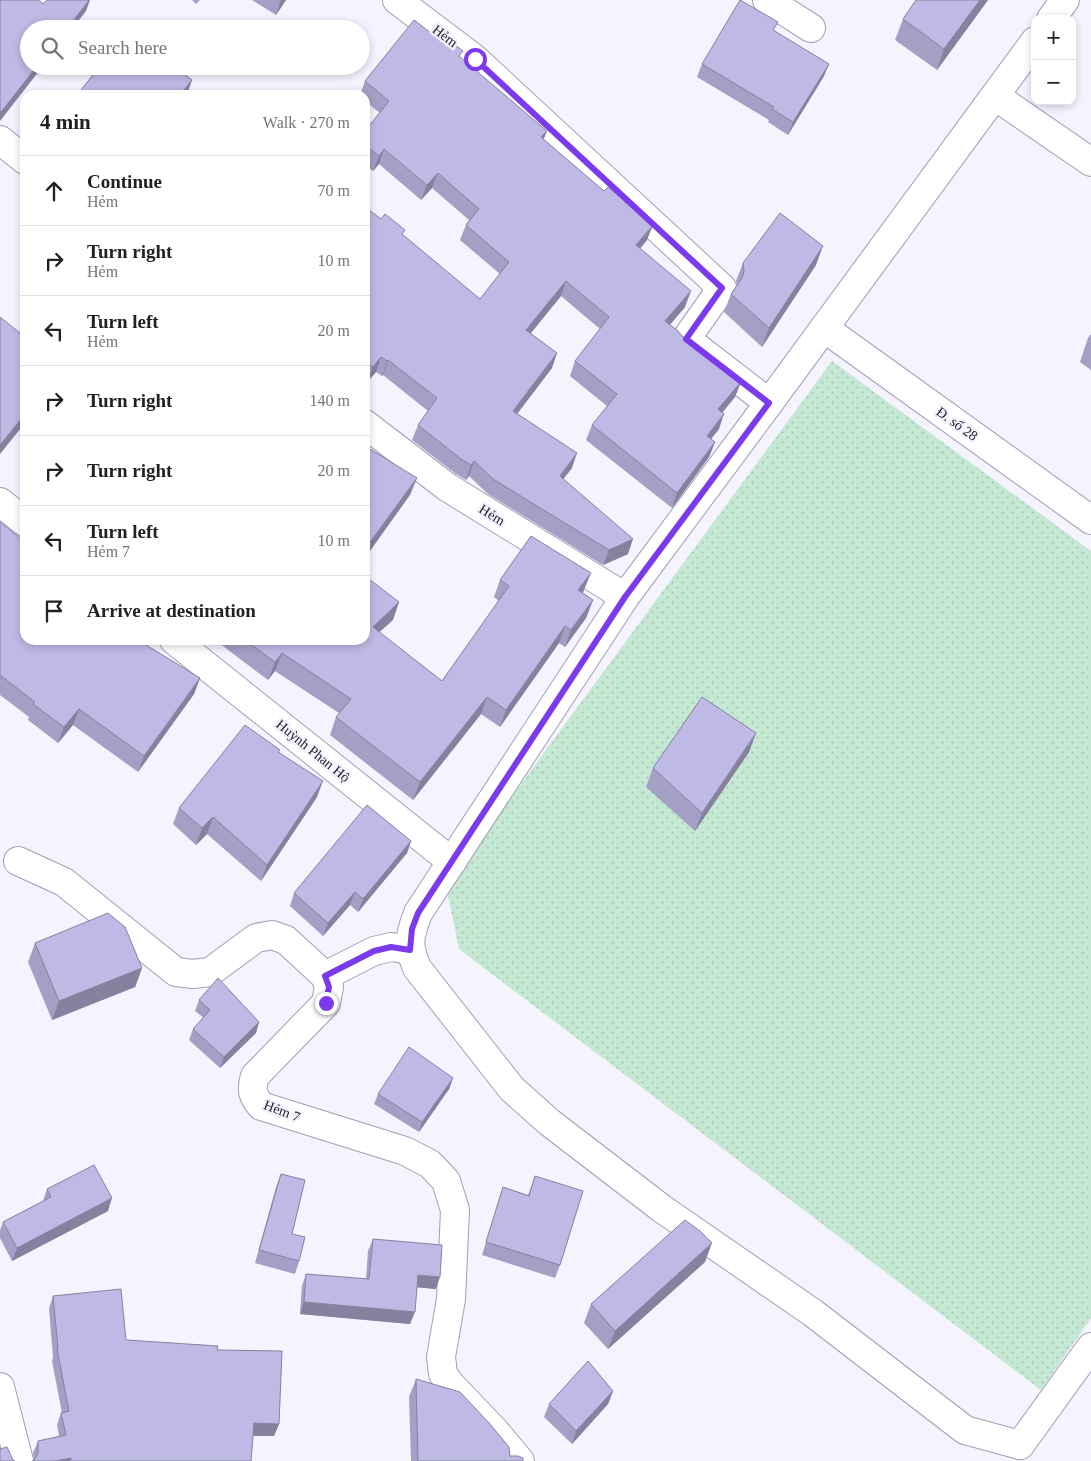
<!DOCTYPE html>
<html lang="en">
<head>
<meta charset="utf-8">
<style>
  body { margin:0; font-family:Georgia,serif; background:#f2f2f2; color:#202124 }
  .controls { position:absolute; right:15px; top:15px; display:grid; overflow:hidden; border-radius:10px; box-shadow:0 2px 8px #0003 }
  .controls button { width:45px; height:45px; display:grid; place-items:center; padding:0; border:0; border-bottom:1px solid #e0e0e0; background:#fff; color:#202124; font:25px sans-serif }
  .stop { position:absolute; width:15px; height:15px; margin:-11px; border:4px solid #7c3aed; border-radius:50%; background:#fff }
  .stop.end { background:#7c3aed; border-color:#fff; box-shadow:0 1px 5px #0008 }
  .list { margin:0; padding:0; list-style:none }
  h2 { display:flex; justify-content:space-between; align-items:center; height:65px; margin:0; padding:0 20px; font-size:21px }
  h2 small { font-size:16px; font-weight:400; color:#757577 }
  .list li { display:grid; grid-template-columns:32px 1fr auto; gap:15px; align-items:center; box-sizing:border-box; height:70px; padding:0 20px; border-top:1px solid #e0e0e0 }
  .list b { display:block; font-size:19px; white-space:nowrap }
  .list p { margin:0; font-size:16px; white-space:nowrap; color:#757577 }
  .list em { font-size:16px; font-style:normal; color:#757577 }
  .icon { flex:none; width:28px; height:28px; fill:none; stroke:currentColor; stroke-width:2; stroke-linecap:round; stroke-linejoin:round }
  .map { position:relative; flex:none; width:1091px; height:1461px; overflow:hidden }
  .search { position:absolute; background:#fff; box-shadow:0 2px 8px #0003; left:20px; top:20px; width:350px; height:55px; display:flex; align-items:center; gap:12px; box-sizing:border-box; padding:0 18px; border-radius:28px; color:#757577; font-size:19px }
  .panel { position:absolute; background:#fff; box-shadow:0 2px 8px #0003; left:20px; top:90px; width:350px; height:555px; border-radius:15px }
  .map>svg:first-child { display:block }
  .grass { fill:url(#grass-dots) }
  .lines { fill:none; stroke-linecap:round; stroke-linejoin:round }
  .minor-casing { stroke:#a19eb8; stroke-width:30 }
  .minor { stroke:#fff; stroke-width:28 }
  .wall { fill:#a39fc5 }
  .shaded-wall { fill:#8582a0 }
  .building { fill:#beb9e5; stroke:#8582a0 }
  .route { stroke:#7c3aed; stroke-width:6 }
  .labels { text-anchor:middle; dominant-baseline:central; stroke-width:5; stroke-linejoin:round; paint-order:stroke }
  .street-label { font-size:14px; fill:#24222d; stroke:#f4f3fe }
</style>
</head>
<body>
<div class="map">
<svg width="1091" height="1461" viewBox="0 0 1091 1461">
  <defs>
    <pattern id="grass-dots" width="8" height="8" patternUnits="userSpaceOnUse" patternTransform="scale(1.25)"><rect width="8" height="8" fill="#c5e8d3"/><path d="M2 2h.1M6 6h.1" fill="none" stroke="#a9c7b5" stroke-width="1.8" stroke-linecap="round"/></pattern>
  </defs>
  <rect width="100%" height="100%" fill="#f4f3fe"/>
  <path class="grass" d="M832 361 1091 551V1318L1041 1390 459 949 446 886Z"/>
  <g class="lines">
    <defs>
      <g id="minor">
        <path d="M397 0 475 59 722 288 686 339 769 403"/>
        <path d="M767 0 811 28"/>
        <path d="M1051 19 1065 0"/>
        <path d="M995 96 1091 162"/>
        <path d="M0 140 25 160"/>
        <path d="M824 328 1091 520"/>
        <path d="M365 424 447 487 625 597"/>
        <path d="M0 502 25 522"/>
        <path d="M174 640 452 862"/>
        <path d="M18 861 64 882 176 972 193 974 210 972 256 938 272 935 286 940 325 976 329 987 326 1003 255 1076C251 1090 252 1095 261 1106L405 1151 430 1164 446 1181 455 1210 451 1299 441 1357 443 1374 451 1385 495 1431 520 1461"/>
        <path d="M325 976 374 951 391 947 410 950"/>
        <path d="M0 1387 19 1461"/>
        <path d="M1020 1445 965 1430 813 1313 661 1208 549 1122 512 1089 417 968C407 944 409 937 418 913L625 597 769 403 1035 41"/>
        <path d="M1020 1445 1091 1347"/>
      </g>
    </defs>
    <use href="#minor" class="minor-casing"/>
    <use href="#minor" class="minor"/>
  </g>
  <g class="wall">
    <path d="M192 0H200L196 4Z"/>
    <path d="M252 0H286L276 15Z"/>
    <path d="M916 0H988L937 70 895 40 903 19Z"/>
    <path d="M775 31 824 76 788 135 768 122 769 120 697 77 702 64Z"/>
    <path d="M461 58 647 240 640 249 685 307 670 325 682 336 741 382 735 397 722 412 719 429 711 439 715 442 709 457 672 508 586 440 592 425 607 406 570 376 575 361 600 329 561 296 531 333 552 368 517 413 572 468 563 479 628 554 603 565 488 494 469 476 466 480 456 474 412 440 418 425 428 411 383 375 382 376 376 372 367 382 365 380V207L403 235 480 299 500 274 460 240 466 225 469 220 432 188 421 200 379 164 373 171 365 165V131L380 113 365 101V95H360L365 81Z"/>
    <path d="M743 263 816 265 762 347 724 312 731 294 737 285 736 281Z"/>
    <path d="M1091 334V370L1080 362 1088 338Z"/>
    <path d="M0 522 25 640 200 678 194 694 138 772 73 725 58 743 28 720 29 717 0 695Z"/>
    <path d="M500 580 584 590 583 593 593 600 586 618 565 647 559 643 500 727 481 714 413 800 330 735 336 717 339 713 275 671 268 680 215 640H365L393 620 379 632 442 681 499 601 494 597Z"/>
    <path d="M279 752 317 797 261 881 207 834 196 845 173 824 179 808Z"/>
    <path d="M749 752 695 831 646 787 653 768Z"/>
    <path d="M411 841 407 853 358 912 350 905 323 936 290 906 294 893Z"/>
    <path d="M35 943 142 968 135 987 52 1020 28 962Z"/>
    <path d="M199 1000 259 1022 256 1033 220 1068 189 1040 193 1029 204 1018 195 1011Z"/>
    <path d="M453 1078 449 1089 419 1132 374 1104 378 1094Z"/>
    <path d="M281 1174 292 1234 299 1261 295 1274 255 1263 276 1187Z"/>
    <path d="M535 1176 560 1265 555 1278 482 1255 503 1187 528 1195Z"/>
    <path d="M47 1189 108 1211 12 1261 0 1238V1230L3 1222 43 1201Z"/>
    <path d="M373 1239 436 1289 417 1287 410 1324 300 1314 302 1286 306 1274 366 1279 368 1251Z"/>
    <path d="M705 1262 608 1349 584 1323 591 1304Z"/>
    <path d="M53 1296 126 1340 217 1350 279 1424 274 1436H253L251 1461H32L34 1460 33 1453 38 1441 59 1436 57 1425 61 1413H62L52 1361 53 1358 49 1308Z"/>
    <path d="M416 1379 510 1456 523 1461H411L409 1397Z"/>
    <path d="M613 1391 608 1404 572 1444 544 1417 549 1404Z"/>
  </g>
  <g class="shaded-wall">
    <path d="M89 0H90L86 11 72 29H67Z"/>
    <path d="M281 0H286L276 15Z"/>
    <path d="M980 0H988L937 70 944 49Z"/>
    <path d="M829 64 824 76 788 135 793 122Z"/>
    <path d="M37 66H43L0 121V112Z"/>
    <path d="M192 80 187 95H180Z"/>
    <path d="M547 131 541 146V137Z"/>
    <path d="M384 149 379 164 373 171 379 156Z"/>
    <path d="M438 173 432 188 421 200 427 185Z"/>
    <path d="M653 225 647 240 630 260 636 245Z"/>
    <path d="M823 246 816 265 762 347 769 328Z"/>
    <path d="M566 281 561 296 521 345 526 330Z"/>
    <path d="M691 291 685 307 660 336 665 321Z"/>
    <path d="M557 353 552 368 508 426 513 411Z"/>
    <path d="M381 357 376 372 367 382 373 367Z"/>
    <path d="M388 360 383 375 382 376 387 361Z"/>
    <path d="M741 382 735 397 713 424 718 409Z"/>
    <path d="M25 414V423L0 454V445Z"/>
    <path d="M724 414 719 429 701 451 707 436Z"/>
    <path d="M715 442 709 457 672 508 677 493Z"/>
    <path d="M577 453 572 468 554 491 560 476Z"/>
    <path d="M474 461 469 476 466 480 471 465Z"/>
    <path d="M417 478 410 495 365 558V549Z"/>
    <path d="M633 539 628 554 603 565 609 550Z"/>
    <path d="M591 573 584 590 572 608 578 590Z"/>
    <path d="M593 600 586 618 565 647 571 630Z"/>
    <path d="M399 602 393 620 366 644 373 627Z"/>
    <path d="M565 626 559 643 500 727 506 710Z"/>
    <path d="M282 653 275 671 268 680 275 662Z"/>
    <path d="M200 678 194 694 138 772 144 756Z"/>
    <path d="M487 697 481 714 413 800 420 782Z"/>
    <path d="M79 709 73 725 58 743 64 727Z"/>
    <path d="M756 733 749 752 695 831 702 813Z"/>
    <path d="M323 781 317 797 261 881 267 865Z"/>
    <path d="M213 817 207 834 196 845 202 828Z"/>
    <path d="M411 841 407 853 358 912 363 899Z"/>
    <path d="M355 892 350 905 323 936 328 923Z"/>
    <path d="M142 968 135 987 52 1020 59 1001Z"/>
    <path d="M259 1022 256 1033 220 1068 224 1057Z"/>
    <path d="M453 1078 449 1089 419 1132 422 1122Z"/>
    <path d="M112 1198 108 1211 12 1261 17 1248Z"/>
    <path d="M712 1243 705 1262 608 1349 615 1331Z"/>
    <path d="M418 1275 440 1277 436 1289 413 1287Z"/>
    <path d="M304 1302 415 1312 410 1324 300 1314Z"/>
    <path d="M613 1391 608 1404 572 1444 576 1431Z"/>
    <path d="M254 1423 279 1424 274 1436H249Z"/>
    <path d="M71 1458 70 1461H54Z"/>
  </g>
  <g class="building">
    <path d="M0 0H39L43 4 47 0H89L67 29H29V66H37L2 111 0 112Z"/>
    <path d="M740 0 778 22 773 30 829 64 793 122 772 109 774 107 702 64Z"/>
    <path d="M916 0H980L944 49 903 19Z"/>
    <path d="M414 20 439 39 442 35 463 51 459 56 547 131 541 137 604 191 608 187 653 225 636 245 691 291 665 321 678 331 682 336 741 382 718 409 724 414 707 436 715 442 677 493 592 425 617 394 575 361 609 317 566 281 526 330 557 353 513 411 577 453 560 476 633 539 609 550 493 479 474 461 471 465 461 459 418 425 437 398 388 360 387 361 381 357 373 367 365 361V207L381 219 385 214 405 230 402 234 480 299 509 262 466 225 479 209 438 173 427 185 384 149 379 156 365 145V131L389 101 365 81Z"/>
    <path d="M100 66H173L192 80 180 95H77Z"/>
    <path d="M780 213 823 246 769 328 731 294 742 278 744 272 743 263Z"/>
    <path d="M0 317 25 337V414L0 445Z"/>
    <path d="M365 446 417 478 365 549Z"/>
    <path d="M0 522 25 542V640H138L200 678 144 756 79 709 64 727 33 704 35 702 0 675Z"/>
    <path d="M531 536 591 573 578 590 593 600 571 630 565 626 506 710 487 697 420 782 336 717 351 699 282 653 275 662 245 640H365V576L399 602 373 627 442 681 509 586 500 580Z"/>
    <path d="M702 697 756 733 702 813 653 768Z"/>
    <path d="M245 725 280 750 278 752 323 781 267 865 213 817 202 828 179 808Z"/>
    <path d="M367 805 411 841 363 899 355 892 328 923 294 893Z"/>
    <path d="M108 913 125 927 142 968 59 1001 35 943Z"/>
    <path d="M218 978 259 1022 224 1057 193 1029 210 1010 199 1000Z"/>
    <path d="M409 1047 453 1078 422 1122 378 1094Z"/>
    <path d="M94 1165 112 1198 17 1248 3 1222 51 1197 47 1189Z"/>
    <path d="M281 1174 305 1180 292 1234 305 1237 299 1261 259 1250Z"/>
    <path d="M535 1176 583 1191 560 1265 486 1242 503 1187 529 1196Z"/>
    <path d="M685 1220 700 1231 712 1243 615 1331 591 1304Z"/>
    <path d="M373 1239 442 1245 440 1277 418 1275 415 1312 304 1302 306 1274 369 1279Z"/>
    <path d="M121 1289 126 1340 218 1346 217 1350 282 1351 279 1424 254 1423 251 1461H71V1458L54 1461H32L34 1460 38 1453V1441L66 1435 61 1413 69 1411 57 1349 58 1348 53 1296Z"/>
    <path d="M588 1361 613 1391 576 1431 549 1404Z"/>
    <path d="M416 1379 460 1392 490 1424 509 1447 510 1456H518L523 1458V1461H418Z"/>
    <path d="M7 1447 13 1460 15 1461H0V1449Z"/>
  </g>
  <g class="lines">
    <path class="route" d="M326 1003 329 987 325 976 374 951 391 947 410 950 412 929 418 913 625 597 769 403 686 339 722 288 475 59"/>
  </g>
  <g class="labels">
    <g class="street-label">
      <text transform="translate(445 36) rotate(37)">Hẻm</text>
      <text transform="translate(957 424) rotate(36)">Đ. số 28</text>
      <text transform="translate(492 515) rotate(32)">Hẻm</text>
      <text transform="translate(313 751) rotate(39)">Huỳnh Phan Hộ</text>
      <text transform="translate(282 1111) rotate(21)">Hẻm 7</text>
    </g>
  </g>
</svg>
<div class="controls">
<button>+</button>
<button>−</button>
</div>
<div class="stop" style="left:475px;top:59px"></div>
<div class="stop end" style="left:326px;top:1003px"></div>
<div class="search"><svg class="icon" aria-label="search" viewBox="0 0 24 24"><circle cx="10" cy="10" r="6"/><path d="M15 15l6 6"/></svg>Search here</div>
<section class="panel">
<h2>4 min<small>Walk · 270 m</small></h2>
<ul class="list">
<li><svg class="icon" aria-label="ahead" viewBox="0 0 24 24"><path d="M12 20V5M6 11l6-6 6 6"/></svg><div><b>Continue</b><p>Hẻm</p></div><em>70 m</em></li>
<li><svg class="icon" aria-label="right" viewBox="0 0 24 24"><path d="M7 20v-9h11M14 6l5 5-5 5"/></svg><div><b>Turn right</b><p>Hẻm</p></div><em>10 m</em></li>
<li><svg class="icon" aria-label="left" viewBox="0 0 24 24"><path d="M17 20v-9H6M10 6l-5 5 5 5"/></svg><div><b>Turn left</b><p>Hẻm</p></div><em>20 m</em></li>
<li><svg class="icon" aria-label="right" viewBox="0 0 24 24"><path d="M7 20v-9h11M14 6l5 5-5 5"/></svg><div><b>Turn right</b></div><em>140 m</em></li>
<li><svg class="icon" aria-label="right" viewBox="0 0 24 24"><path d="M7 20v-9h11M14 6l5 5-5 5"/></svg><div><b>Turn right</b></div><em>20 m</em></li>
<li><svg class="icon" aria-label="left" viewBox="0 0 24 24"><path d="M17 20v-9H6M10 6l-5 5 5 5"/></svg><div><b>Turn left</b><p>Hẻm 7</p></div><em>10 m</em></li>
<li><svg class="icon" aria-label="arrive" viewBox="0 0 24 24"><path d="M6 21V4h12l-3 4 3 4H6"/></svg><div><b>Arrive at destination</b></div></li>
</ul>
</section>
</div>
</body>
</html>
